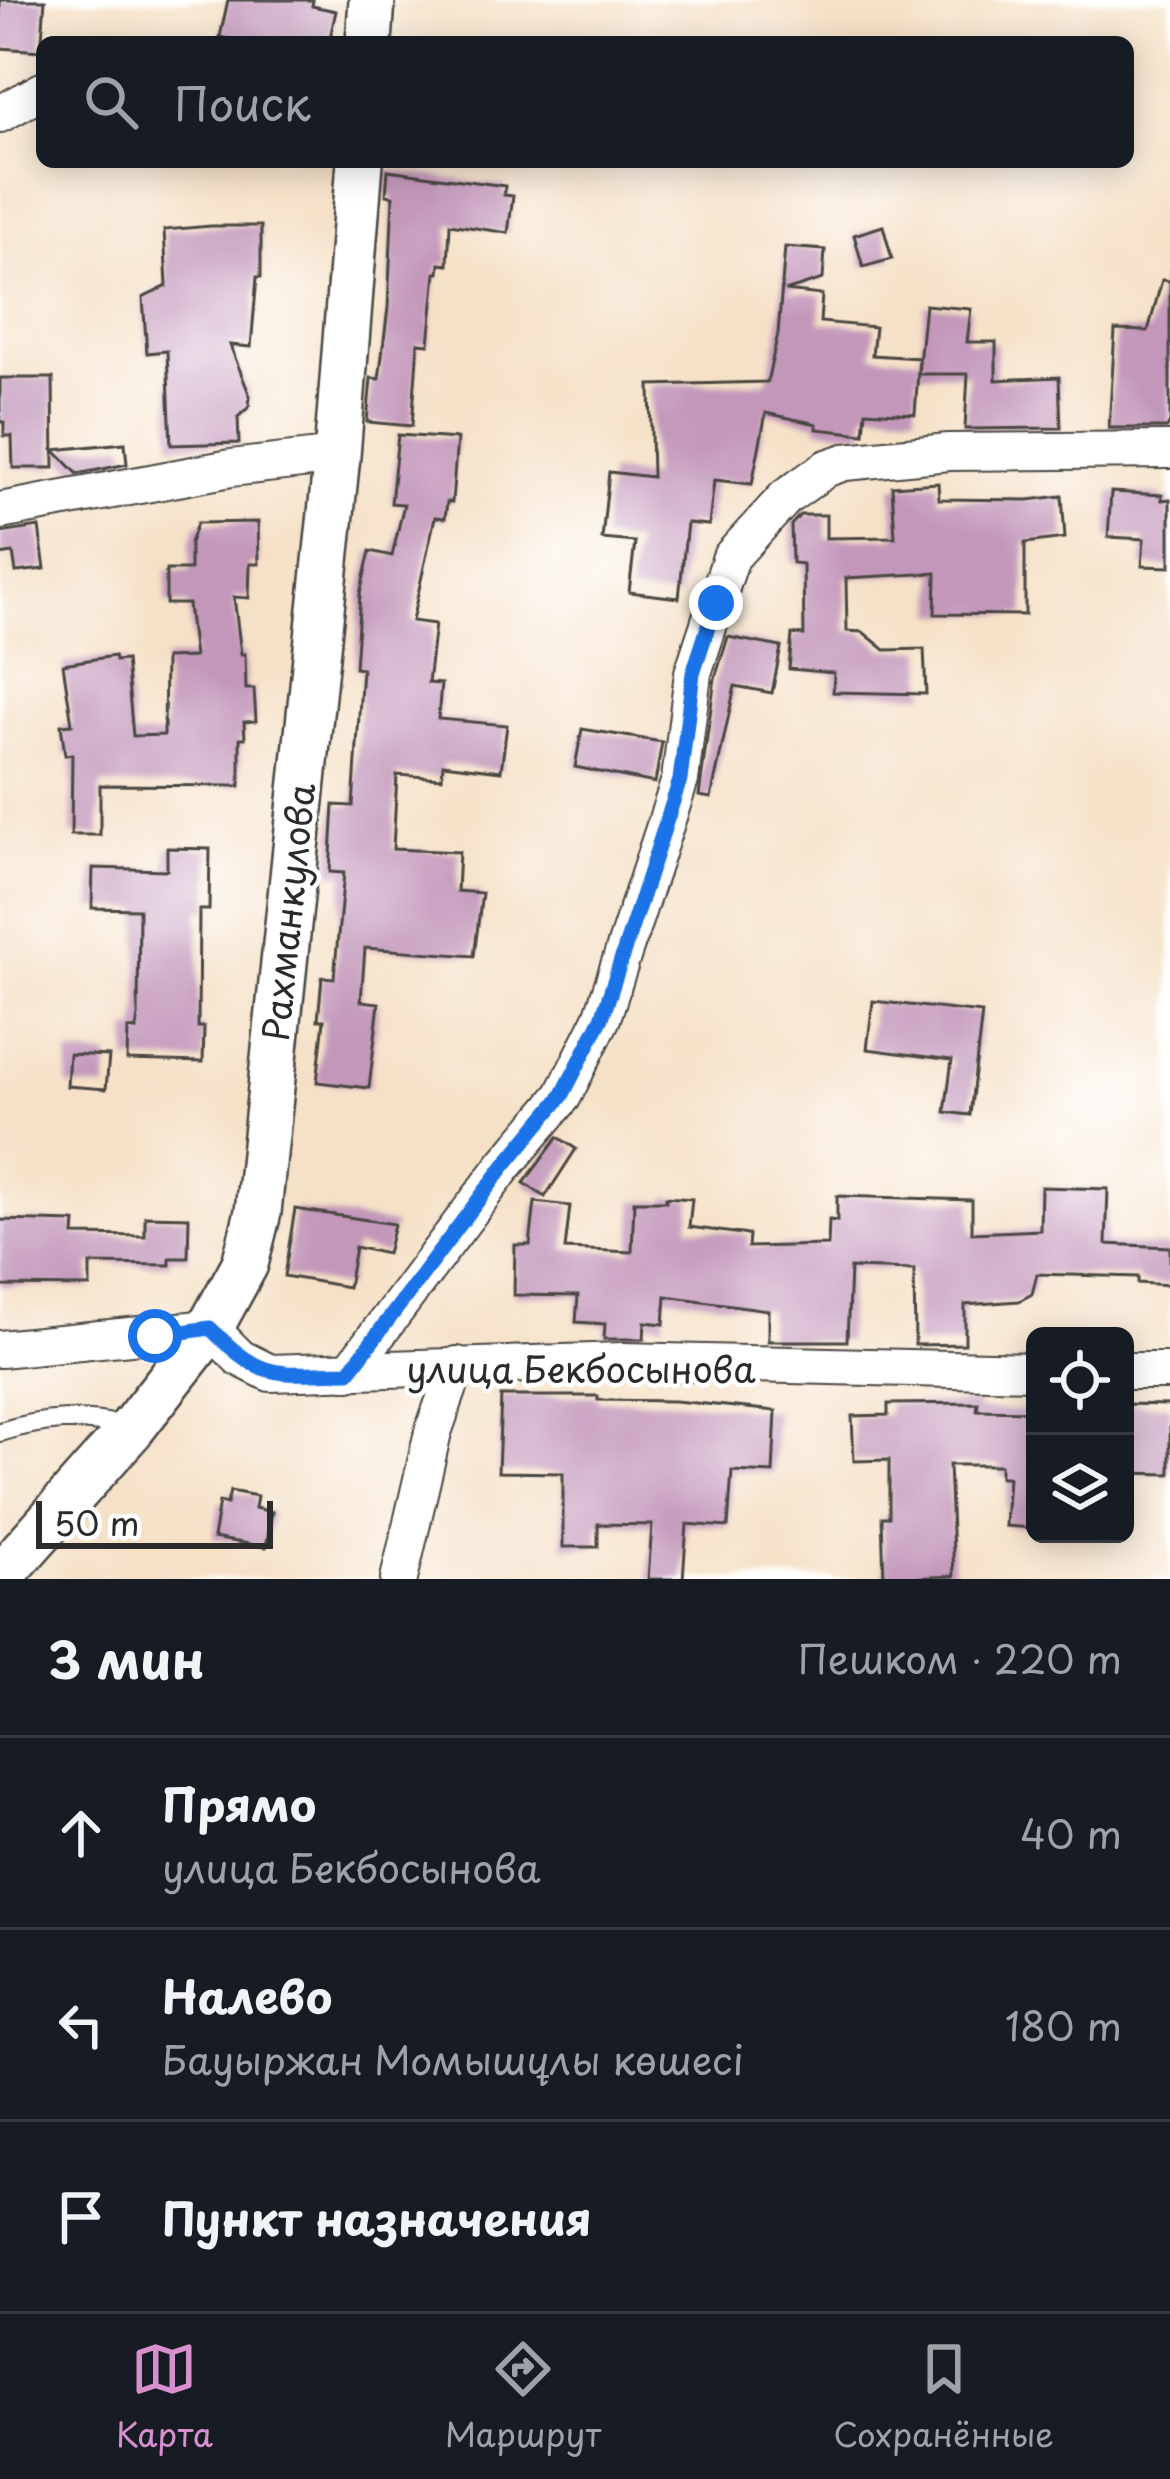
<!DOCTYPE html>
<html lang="ru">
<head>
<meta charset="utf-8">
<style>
  body { margin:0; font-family:"Playpen Sans",sans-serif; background:#20242c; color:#f1f3f6 }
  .controls { position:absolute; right:36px; bottom:36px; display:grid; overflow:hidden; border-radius:18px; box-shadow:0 6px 30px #0003 }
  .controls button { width:108px; height:108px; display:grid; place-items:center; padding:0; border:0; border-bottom:3px solid #363941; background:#171b24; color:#f1f3f6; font:60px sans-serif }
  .scale { position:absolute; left:36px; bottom:30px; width:237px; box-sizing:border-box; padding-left:12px; border:6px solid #2b2b2b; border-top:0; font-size:33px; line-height:42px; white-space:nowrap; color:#2b2b2b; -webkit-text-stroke:9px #fff; paint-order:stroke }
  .stop { position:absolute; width:36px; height:36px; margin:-27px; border:9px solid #1a73e8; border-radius:50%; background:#fff }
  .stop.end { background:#1a73e8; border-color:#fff; box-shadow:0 3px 12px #0008 }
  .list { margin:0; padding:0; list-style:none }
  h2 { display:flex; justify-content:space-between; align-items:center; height:156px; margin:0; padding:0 48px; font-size:51px }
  h2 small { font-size:39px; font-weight:400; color:#9ea1a6 }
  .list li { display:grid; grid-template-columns:78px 1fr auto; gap:36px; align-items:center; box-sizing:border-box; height:192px; padding:0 48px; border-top:3px solid #363941 }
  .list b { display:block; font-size:45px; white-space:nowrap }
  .list p { margin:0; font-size:39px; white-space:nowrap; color:#9ea1a6 }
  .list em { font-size:39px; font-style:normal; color:#9ea1a6 }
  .icon { flex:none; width:66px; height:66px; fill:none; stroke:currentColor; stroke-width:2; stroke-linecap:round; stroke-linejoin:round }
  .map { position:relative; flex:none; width:1170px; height:1579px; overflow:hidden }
  .search { position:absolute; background:#171b24; box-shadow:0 6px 30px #0003; left:36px; right:36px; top:36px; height:132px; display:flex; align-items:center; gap:30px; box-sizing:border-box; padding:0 42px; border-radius:18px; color:#9ea1a6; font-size:45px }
  .sheet { height:732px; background:#171b24 }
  nav { display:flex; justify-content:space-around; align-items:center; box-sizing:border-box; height:168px; border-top:3px solid #363941; background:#171b24; font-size:33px; color:#9ea1a6 }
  nav a { display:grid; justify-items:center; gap:6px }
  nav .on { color:#d690ce }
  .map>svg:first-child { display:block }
  .building { fill:#c297ba }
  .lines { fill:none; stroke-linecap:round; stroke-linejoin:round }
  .service-casing { stroke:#494642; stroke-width:22 }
  .minor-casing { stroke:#494642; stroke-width:40 }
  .tertiary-casing { stroke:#494642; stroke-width:50 }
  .service { stroke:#fff; stroke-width:18 }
  .minor { stroke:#fff; stroke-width:36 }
  .tertiary { stroke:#fff; stroke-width:45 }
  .route { stroke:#1a73e8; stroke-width:15 }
  .labels { text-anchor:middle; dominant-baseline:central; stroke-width:9; stroke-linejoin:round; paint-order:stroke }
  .street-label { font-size:36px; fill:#2b2b2b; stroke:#fff }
</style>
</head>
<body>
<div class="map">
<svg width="1170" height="1579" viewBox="0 0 1170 1579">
  <rect width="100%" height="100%" fill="#fff"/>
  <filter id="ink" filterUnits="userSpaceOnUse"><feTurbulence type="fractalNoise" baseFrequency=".00833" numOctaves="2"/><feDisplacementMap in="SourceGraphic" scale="24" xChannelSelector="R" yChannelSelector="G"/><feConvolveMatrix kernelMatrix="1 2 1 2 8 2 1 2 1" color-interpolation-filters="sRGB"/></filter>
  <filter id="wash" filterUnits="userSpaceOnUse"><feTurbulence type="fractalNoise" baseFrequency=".004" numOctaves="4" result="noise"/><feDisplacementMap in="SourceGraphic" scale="48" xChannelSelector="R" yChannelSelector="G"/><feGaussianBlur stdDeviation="2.7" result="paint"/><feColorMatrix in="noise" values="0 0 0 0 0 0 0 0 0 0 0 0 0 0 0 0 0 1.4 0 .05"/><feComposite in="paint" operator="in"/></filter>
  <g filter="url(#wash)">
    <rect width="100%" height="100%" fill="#f5e1c7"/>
    <g id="blocks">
      <g class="building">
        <path d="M0 0H45L41 51 0 48Z"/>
        <path d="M228 0H313L312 6 336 11 329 42H241L220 37Z"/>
        <path d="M388 170 505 186 504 195 513 196 508 233 450 224 448 265 440 264 439 273H436L429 344 418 343 412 426 367 422 371 378 379 379 388 308 393 196 386 195Z"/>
        <path d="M211 226H261V277H257L251 347 230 345 250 396 249 407 238 417 239 443 171 445 167 351 147 353 143 298 167 286 164 230Z"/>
        <path d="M883 226 892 259 863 267 854 235Z"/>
        <path d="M785 247 825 250 823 279 785 291 822 295 820 322 875 327 872 355 919 358 915 414 866 411 864 434 817 429V424L766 413 752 484 714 480 709 525 687 523 679 598 629 592 635 542 602 539 609 472 652 477 650 385 767 382 778 334Z"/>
        <path d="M1162 280 1170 281V422L1167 428H1109L1115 330 1148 331Z"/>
        <path d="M925 305 971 309 967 342H996V380L1059 377 1061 428 965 429 968 374H918Z"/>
        <path d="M0 378H53L54 468H13L12 436H4V422H0Z"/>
        <path d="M398 435 457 439 452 502H447L445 518 435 517 412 621 435 624 428 683 441 684 438 719 507 725 501 771 443 764 442 778 397 775 393 849 459 852 457 891 482 893 474 956 365 948 361 1001 379 1003 369 1088 317 1082 324 1020H318L322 977 334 978 344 873 330 872 334 805 353 806 362 669 355 668 360 594 370 551 392 556 404 504 391 503Z"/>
        <path d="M125 443 127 464 78 474 54 450Z"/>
        <path d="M938 483 939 499 1028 500 1062 496 1065 538 1025 543V615L935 614 936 573 846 578 847 631 863 632 885 650 924 649 926 694 833 692 834 673 789 669 792 634 804 635 803 564 792 563 791 525 800 515H826V538L895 537 892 486Z"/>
        <path d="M1111 492 1162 495V500L1170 499V567L1142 566 1144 539 1108 537Z"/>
        <path d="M258 522 259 564H250L249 598 234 597 241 654H245L246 689H254L256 721 244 722 245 738H240V786L100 785V835H71L72 754 65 755 61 725 72 724 63 664 114 656 115 661 126 660 133 736 164 735 165 658 194 657 188 604H166V570H190V543L197 523Z"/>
        <path d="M39 527 45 569 16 572 13 553 0 555V533Z"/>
        <path d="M728 637 781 647 772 693 735 686 711 798 699 796 715 678Z"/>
        <path d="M582 729 662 742 655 783 575 767Z"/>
        <path d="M167 848 210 849 209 910H199L198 1027H204L203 1062 127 1060 128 1029 136 1030 138 1016 139 909 92 908 93 868 167 870Z"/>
        <path d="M873 1001 982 1013 970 1115 945 1112 952 1060 867 1049Z"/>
        <path d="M69 1054 109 1056 106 1089 67 1086Z"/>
        <path d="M558 1137 576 1149 545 1197 524 1183Z"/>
        <path d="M1041 1187 1108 1189 1106 1244 1170 1247V1285L1138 1283V1277L1037 1274 1032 1294 1019 1301 965 1305V1344L915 1345 914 1270 850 1268 847 1341H768V1310L666 1296 664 1324 645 1322 644 1339H604L605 1324 576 1322 578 1296 514 1295 515 1245H530L535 1202 570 1206 565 1249 632 1252 634 1201H666V1197L692 1199 689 1227 749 1235 748 1247 828 1245 829 1220 837 1221V1196L972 1200V1233L1040 1230Z"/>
        <path d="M295 1209 394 1224 387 1254 355 1247 348 1287 284 1276Z"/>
        <path d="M145 1216 189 1217 188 1258H170V1265L90 1264V1287L0 1286V1220L75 1222 74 1235 145 1236Z"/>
        <path d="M501 1396H598V1400L675 1401 776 1411 773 1473 732 1471 728 1527 687 1524 683 1579H648L652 1525 598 1524V1547H563V1473L498 1472Z"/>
        <path d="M978 1403 977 1410 1035 1411 1033 1528 1005 1526 1008 1477H1000V1465H949L954 1576 884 1579 882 1517H889V1460L854 1461 852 1416 888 1415V1404Z"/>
        <path d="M1125 1404 1170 1405V1474L1125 1473Z"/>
        <path d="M230 1491 257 1496 255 1508 272 1512 266 1547 213 1538 219 1502 227 1504Z"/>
      </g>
    </g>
  </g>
  <g filter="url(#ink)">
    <use href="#blocks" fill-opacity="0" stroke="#494642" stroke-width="3"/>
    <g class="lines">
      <defs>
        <path id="service" d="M0 1432C45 1418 80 1416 127 1427"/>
        <g id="minor">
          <path d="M0 114 42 91"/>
          <path d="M0 511 231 468 337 456"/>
          <path d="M0 1349 210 1328 240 1358 270 1373 623 1361 1035 1371"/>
          <path d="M1125 1371H1170"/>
          <path d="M349 1372 504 1166 563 1096 602 1018 680 780 693 673 731 557 786 497 827 468 845 462 949 452 1170 450"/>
          <path d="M399 1579 433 1432 457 1365"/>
        </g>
        <g id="tertiary">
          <path d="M369 42 372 0"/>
          <path d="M0 1577 132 1428 210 1328 245 1264 258 1212 337 456 360 162"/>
        </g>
      </defs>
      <use href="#service" class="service-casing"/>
      <use href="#minor" class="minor-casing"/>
      <use href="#tertiary" class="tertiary-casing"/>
      <use href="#service" class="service"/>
      <use href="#minor" class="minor"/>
      <use href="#tertiary" class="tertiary"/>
    </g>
  </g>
  <g class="lines" filter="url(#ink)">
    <path class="route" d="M155 1336 210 1328C265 1383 275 1373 349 1372L504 1166 562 1096 602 1018 680 780 693 673 716 603"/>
  </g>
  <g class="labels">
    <g class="street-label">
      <text transform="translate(287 912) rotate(-84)">Рахманкулова</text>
      <text x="581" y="1368">улица Бекбосынова</text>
    </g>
  </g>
</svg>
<div class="controls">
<button><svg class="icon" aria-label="locate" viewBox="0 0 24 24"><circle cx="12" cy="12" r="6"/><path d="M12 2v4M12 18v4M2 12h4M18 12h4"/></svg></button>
<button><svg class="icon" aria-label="layers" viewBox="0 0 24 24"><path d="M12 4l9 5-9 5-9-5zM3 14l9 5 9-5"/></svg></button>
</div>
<div class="scale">50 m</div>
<div class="stop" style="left:155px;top:1336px"></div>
<div class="stop end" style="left:716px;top:603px"></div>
<div class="search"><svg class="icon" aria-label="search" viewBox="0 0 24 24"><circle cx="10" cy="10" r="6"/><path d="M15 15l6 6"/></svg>Поиск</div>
</div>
<section class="sheet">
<h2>3 мин<small>Пешком · 220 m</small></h2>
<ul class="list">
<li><svg class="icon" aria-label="ahead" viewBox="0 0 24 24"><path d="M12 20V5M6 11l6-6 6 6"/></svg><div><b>Прямо</b><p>улица Бекбосынова</p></div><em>40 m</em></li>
<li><svg class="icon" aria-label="left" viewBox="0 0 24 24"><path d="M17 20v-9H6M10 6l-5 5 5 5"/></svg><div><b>Налево</b><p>Бауыржан Момышұлы көшесі</p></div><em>180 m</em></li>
<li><svg class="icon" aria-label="arrive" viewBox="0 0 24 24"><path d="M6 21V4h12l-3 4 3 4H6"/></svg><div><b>Пункт назначения</b></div></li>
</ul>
</section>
<nav>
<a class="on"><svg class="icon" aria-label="map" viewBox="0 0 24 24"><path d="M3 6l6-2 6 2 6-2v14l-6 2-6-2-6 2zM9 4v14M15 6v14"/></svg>Карта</a>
<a><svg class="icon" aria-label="directions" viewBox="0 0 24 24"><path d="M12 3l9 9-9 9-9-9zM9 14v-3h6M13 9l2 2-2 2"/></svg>Маршрут</a>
<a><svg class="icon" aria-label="saved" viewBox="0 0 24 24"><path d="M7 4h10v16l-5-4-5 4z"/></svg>Сохранённые</a>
</nav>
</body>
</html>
